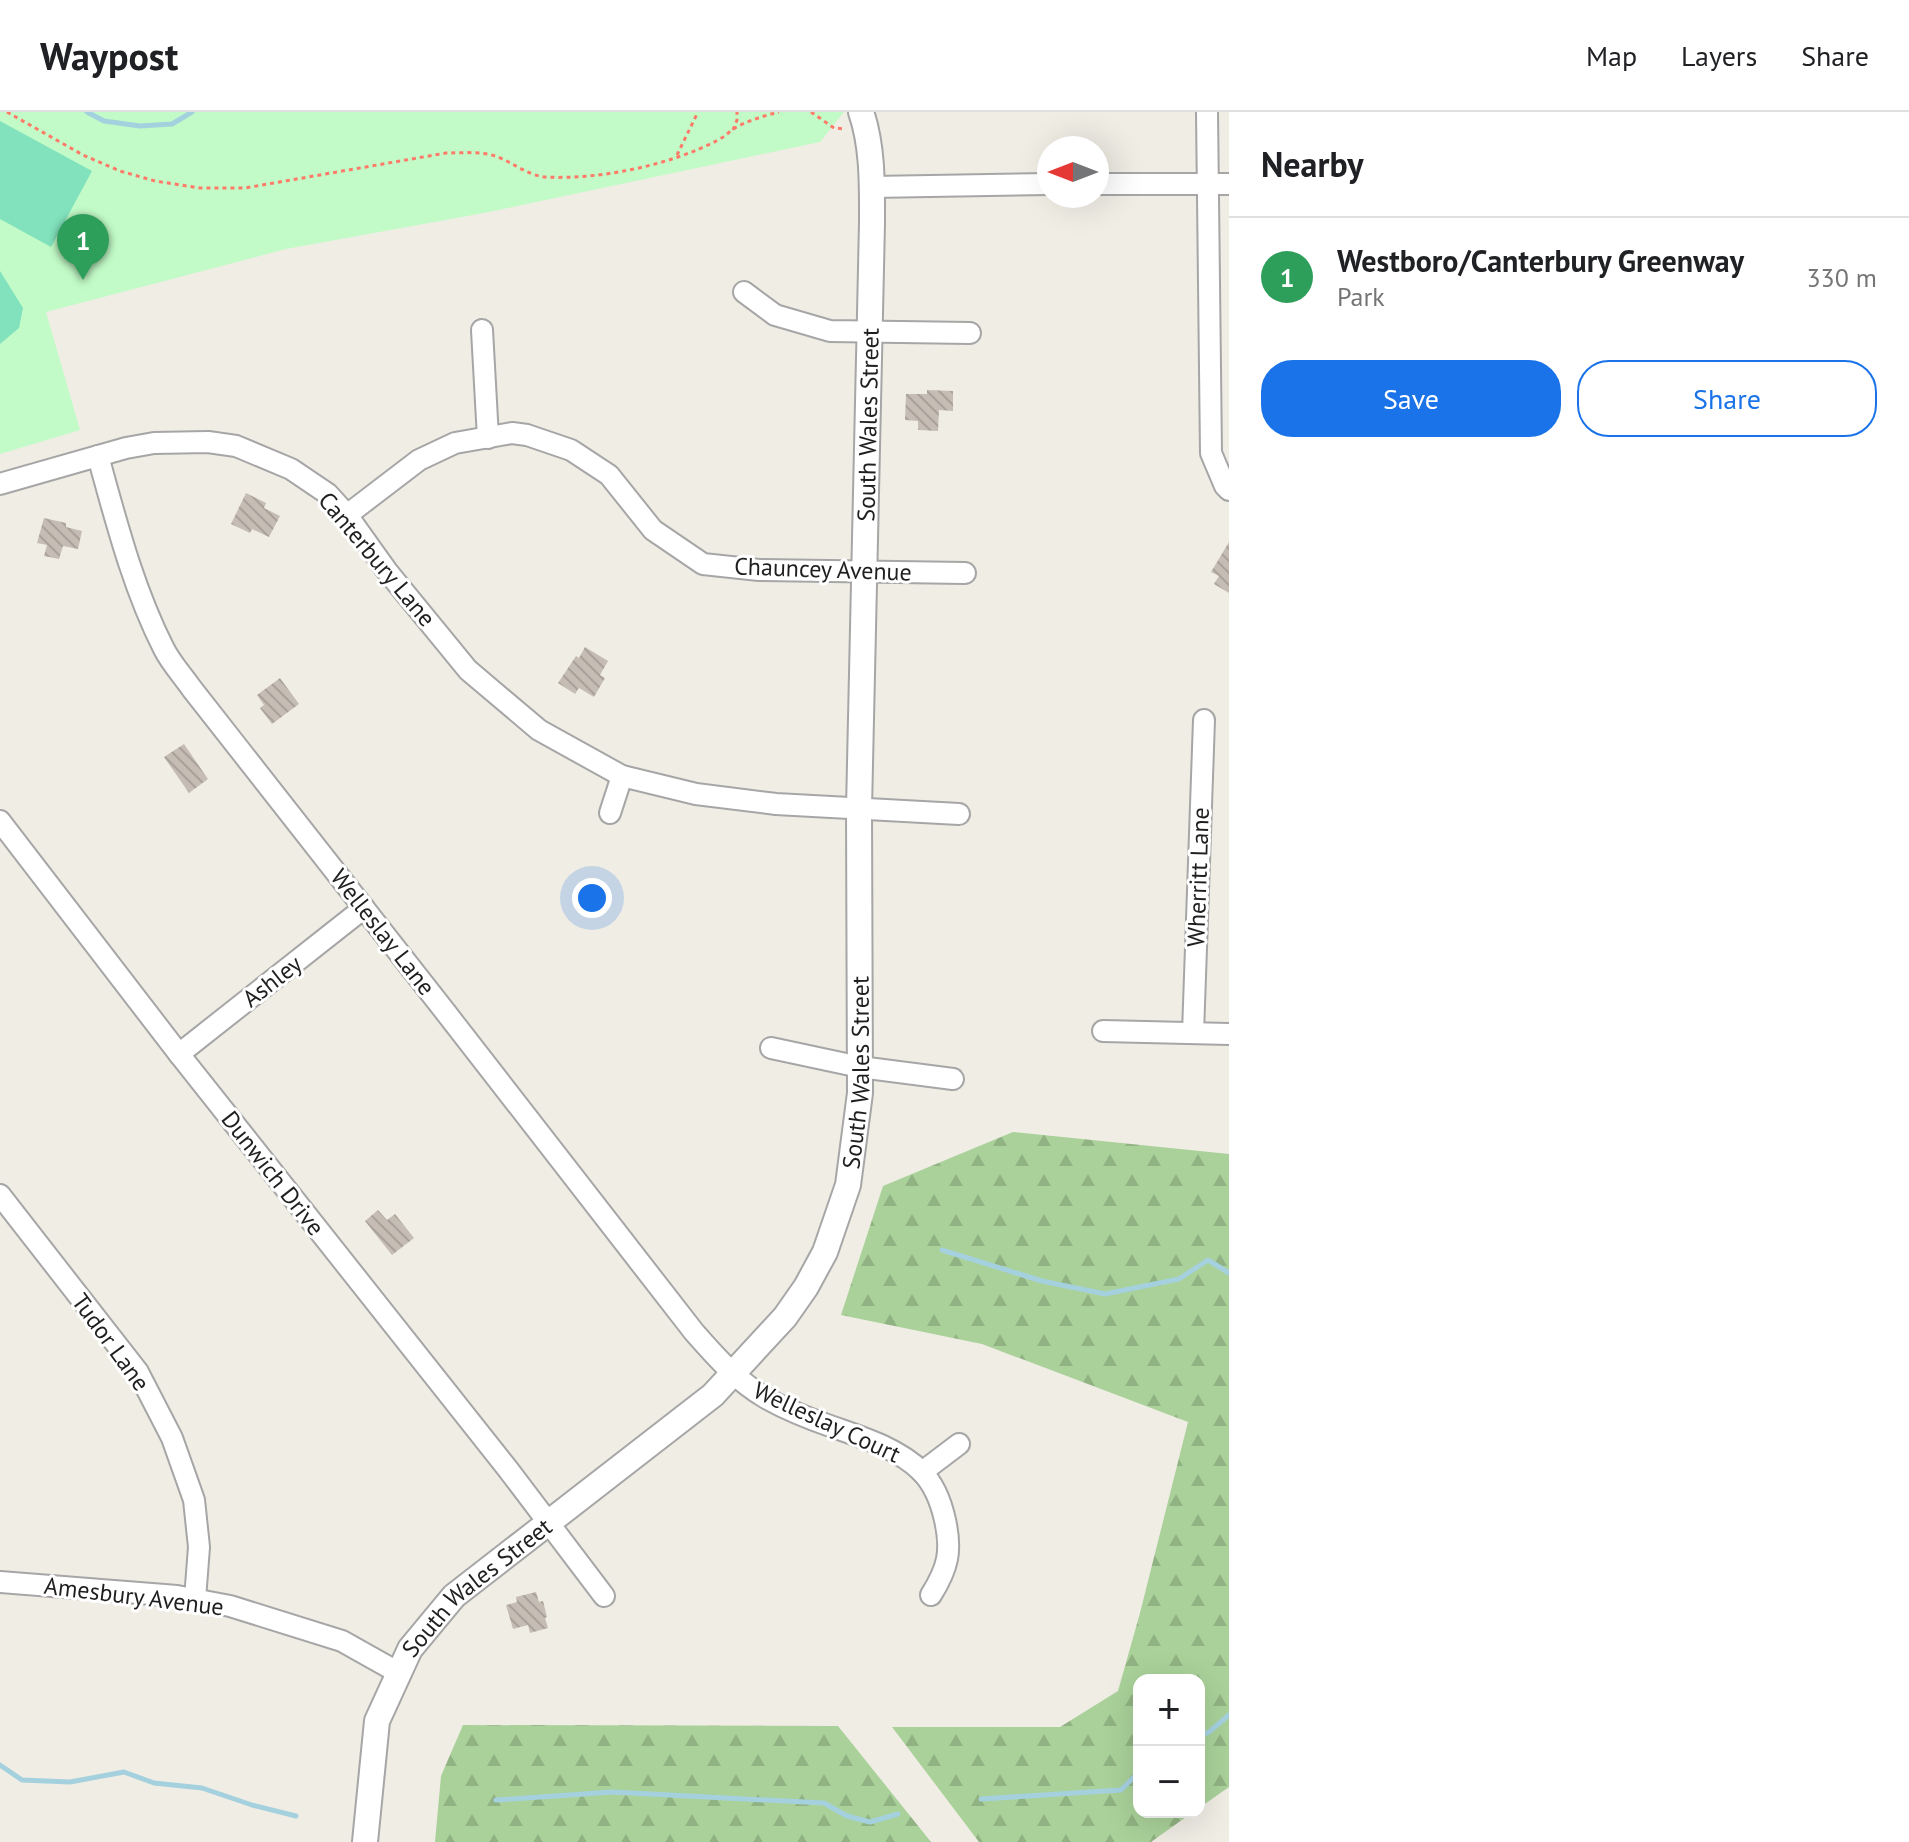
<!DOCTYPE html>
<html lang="en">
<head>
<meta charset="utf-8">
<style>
  body { margin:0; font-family:"PT Sans",sans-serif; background:#f2f2f2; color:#202124 }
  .controls { position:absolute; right:24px; bottom:24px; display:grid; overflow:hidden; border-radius:16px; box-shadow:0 8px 32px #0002 }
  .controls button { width:72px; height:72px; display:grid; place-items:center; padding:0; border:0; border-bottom:2px solid #e0e0e0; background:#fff; color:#202124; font:40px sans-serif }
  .compass { position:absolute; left:1037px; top:24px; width:72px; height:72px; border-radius:50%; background:#fff; box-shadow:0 8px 32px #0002; rotate:270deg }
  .you { position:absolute; left:592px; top:786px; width:28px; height:28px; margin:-20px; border:6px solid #fff; border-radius:50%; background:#1a73e8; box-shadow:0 0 0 12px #1a73e833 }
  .badge { display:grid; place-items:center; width:52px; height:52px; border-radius:50%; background:#1a73e8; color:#fff; font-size:26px; font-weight:700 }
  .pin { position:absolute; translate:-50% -66px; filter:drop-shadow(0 2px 4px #0008) }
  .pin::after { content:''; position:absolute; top:42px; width:28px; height:24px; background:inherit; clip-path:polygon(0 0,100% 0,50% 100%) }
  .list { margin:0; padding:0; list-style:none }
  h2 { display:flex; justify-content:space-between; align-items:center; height:104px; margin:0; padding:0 32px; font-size:34px }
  h2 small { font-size:26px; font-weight:400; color:#757577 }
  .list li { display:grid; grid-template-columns:52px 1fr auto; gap:24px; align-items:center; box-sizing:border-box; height:120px; padding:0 32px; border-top:2px solid #e0e0e0 }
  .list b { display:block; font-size:30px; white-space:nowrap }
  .list p { margin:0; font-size:26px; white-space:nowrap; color:#757577 }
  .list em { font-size:26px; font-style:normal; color:#757577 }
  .actions { display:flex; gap:16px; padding:24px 32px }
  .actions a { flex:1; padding:18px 0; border:2px solid #1a73e8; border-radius:32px; text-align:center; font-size:28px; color:#1a73e8 }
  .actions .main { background:#1a73e8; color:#fff }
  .map { position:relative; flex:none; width:1229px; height:1730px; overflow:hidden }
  header { display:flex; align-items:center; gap:48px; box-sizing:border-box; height:112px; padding:0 40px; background:#fff; border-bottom:2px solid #e0e0e0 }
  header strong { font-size:38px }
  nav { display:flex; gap:44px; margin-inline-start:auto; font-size:28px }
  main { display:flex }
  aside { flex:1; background:#fff }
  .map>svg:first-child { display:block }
  .forest { fill:url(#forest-firs) }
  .park { fill:#c2fbc7 }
  .pitch { fill:#81e2bd }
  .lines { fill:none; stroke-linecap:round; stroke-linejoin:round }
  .stream { stroke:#a5d1df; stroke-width:5 }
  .building { fill:url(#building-back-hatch) }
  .minor-casing { stroke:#a6a6a6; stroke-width:24 }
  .tertiary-casing { stroke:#a6a6a6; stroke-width:28 }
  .path { stroke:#fe7a69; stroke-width:3; stroke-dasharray:4 4; stroke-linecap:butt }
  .minor { stroke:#fff; stroke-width:20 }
  .tertiary { stroke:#fff; stroke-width:24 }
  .labels { text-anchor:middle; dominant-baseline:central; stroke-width:6; stroke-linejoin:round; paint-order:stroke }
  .street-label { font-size:24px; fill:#1f1f1f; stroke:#fff }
</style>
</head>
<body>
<header>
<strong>Waypost</strong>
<nav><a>Map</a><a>Layers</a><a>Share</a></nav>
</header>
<main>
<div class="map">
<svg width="1229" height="1730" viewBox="0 0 1229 1730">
  <defs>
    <pattern id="forest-firs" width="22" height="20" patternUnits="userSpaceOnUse" patternTransform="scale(2)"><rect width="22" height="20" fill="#a9d199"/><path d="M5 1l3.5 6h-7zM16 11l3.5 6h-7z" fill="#91b383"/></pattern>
    <pattern id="building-back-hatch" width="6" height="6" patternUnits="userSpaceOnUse" patternTransform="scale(2)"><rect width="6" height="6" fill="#c5bcb4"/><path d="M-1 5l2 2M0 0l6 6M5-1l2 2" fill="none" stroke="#a9a19a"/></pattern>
  </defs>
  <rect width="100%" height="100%" fill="#f0ede5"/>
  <g class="forest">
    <path d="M1013 1020 1229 1042V1675L1199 1696V1568H1139V1700H1193L1151 1730H979L892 1615H1060L1118 1579 1140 1501 1188 1310 982 1232 841 1203 883 1074Z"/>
    <path d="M463 1613 838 1614 931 1730H435L441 1664Z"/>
  </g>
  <path class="park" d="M0 0H844L820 30 484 101 286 137 46 200 80 318 0 342Z"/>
  <g class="pitch">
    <path d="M0 9 92 59 51 135 0 107Z"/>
    <path d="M0 159 23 196 19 216 0 232Z"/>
  </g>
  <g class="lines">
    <g class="stream">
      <path d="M87 0 104 9 140 14 172 12 192 0"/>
      <path d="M942 1138 1042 1169 1105 1182 1179 1167 1208 1148 1229 1161"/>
      <path d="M1199 1625 1209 1620 1229 1603"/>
      <path d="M0 1653 22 1668 70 1670 124 1660 154 1671 202 1676 252 1693 296 1704"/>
      <path d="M981 1687 1121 1678 1139 1660"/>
      <path d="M496 1688 612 1680 824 1691 847 1704 870 1710 898 1702"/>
    </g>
  </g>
  <g class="building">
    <path d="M927 278 953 279V299L939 298 938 319 918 318V309L905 308 906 282H927Z"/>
    <path d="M246 381 266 391 264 396 280 404 269 425 252 417 250 421 231 412Z"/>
    <path d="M44 406 66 411V415L82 419 78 437 63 434 59 447 44 444 47 433 37 431Z"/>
    <path d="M1229 430V481L1214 472 1219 464 1211 460Z"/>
    <path d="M585 535 608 549 600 563 605 566 594 585 579 576 575 582 558 571 576 544 579 546Z"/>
    <path d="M280 566 299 592 272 612 260 596 264 593 257 583Z"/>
    <path d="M184 632 208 667 189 681 164 645Z"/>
    <path d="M378 1098 387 1108 395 1102 414 1126 392 1143 365 1109Z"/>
    <path d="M536 1480 539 1490 543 1489 547 1505 545 1506 548 1516 530 1521 528 1513 513 1517 506 1493 517 1490 516 1485Z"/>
  </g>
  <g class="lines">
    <defs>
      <g id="minor">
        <path d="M1207 0 1211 341 1225 374 1229 378"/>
        <path d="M1097 72H1229"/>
        <path d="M872 75 1049 72"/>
        <path d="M744 180 775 203 830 219 970 221"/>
        <path d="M482 218 488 326"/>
        <path d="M98 344C116 409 133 476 164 537 171 551 183 564 192 577L447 902 694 1220C716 1245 737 1269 766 1286 787 1298 810 1307 833 1315 864 1326 897 1336 921 1359 934 1372 941 1390 945 1408 952 1439 948 1456 931 1483"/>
        <path d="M0 372 126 336 154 331 208 330 236 334 291 357 328 382 347 403 387 459 468 558 539 618 622 664 696 682 776 692 959 702"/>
        <path d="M347 403 419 348 455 331 512 321 527 323 571 338 609 363 653 418 703 452 759 458 965 461"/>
        <path d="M610 701 622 664"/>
        <path d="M0 709 179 942 507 1356 604 1484"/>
        <path d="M1103 919 1229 922"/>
        <path d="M1193 921 1204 608"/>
        <path d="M771 936 860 955 953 967"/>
        <path d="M179 942 364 796"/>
        <path d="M0 1083 138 1260 172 1326 194 1388 199 1435 195 1487"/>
        <path d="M922 1360 959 1332"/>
        <path d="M0 1470 177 1484 230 1494 342 1529 399 1561"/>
      </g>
      <g id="tertiary">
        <path id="s1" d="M365 1730 377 1609 410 1537 454 1484 713 1283 785 1205 806 1175 825 1140 848 1073 860 981 859 697 872 111C872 75 873 34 861 0"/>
      </g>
    </defs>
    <use href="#minor" class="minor-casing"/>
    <use href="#tertiary" class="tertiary-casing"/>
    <g class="path">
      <path d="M7 0 83 43 120 59 155 69 200 76H245L446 41C462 41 480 39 495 44 513 50 526 63 545 65 599 68 671 53 718 28 724 25 728 21 733 17 747 9 763 4 779 0"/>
      <path d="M811 0 834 16 846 17"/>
      <path d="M733 18 737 8V0"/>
      <path d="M677 43 698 0"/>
    </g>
    <use href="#minor" class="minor"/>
    <use href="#tertiary" class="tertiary"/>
  </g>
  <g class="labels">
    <g class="street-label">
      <text stroke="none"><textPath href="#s1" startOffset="1612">South Wales Street</textPath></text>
      <text transform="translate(377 447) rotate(50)">Canterbury Lane</text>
      <text transform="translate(823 457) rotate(2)">Chauncey Avenue</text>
      <text transform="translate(1198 765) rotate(-88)">Wherritt Lane</text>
      <text transform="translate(383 820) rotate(52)">Welleslay Lane</text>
      <text transform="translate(272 869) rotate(-38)">Ashley</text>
      <text stroke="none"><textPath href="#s1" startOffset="964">South Wales Street</textPath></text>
      <text transform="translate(273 1061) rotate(52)">Dunwich Drive</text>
      <text transform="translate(111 1230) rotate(54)">Tudor Lane</text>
      <text transform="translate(827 1310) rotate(25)">Welleslay Court</text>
      <text stroke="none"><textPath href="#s1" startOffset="292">South Wales Street</textPath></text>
      <text transform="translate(134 1484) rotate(7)">Amesbury Avenue</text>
    </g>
  </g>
</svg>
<div class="controls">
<button>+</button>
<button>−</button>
</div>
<svg class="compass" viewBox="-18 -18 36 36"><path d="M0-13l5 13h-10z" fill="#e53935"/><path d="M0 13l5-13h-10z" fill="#757577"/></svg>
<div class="you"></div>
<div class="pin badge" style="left:83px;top:168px;background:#2e9e5b">1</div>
</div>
<aside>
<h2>Nearby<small></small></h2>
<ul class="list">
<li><span class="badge" style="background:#2e9e5b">1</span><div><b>Westboro/Canterbury Greenway</b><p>Park</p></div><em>330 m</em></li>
</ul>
<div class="actions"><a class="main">Save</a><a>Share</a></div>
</aside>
</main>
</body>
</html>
